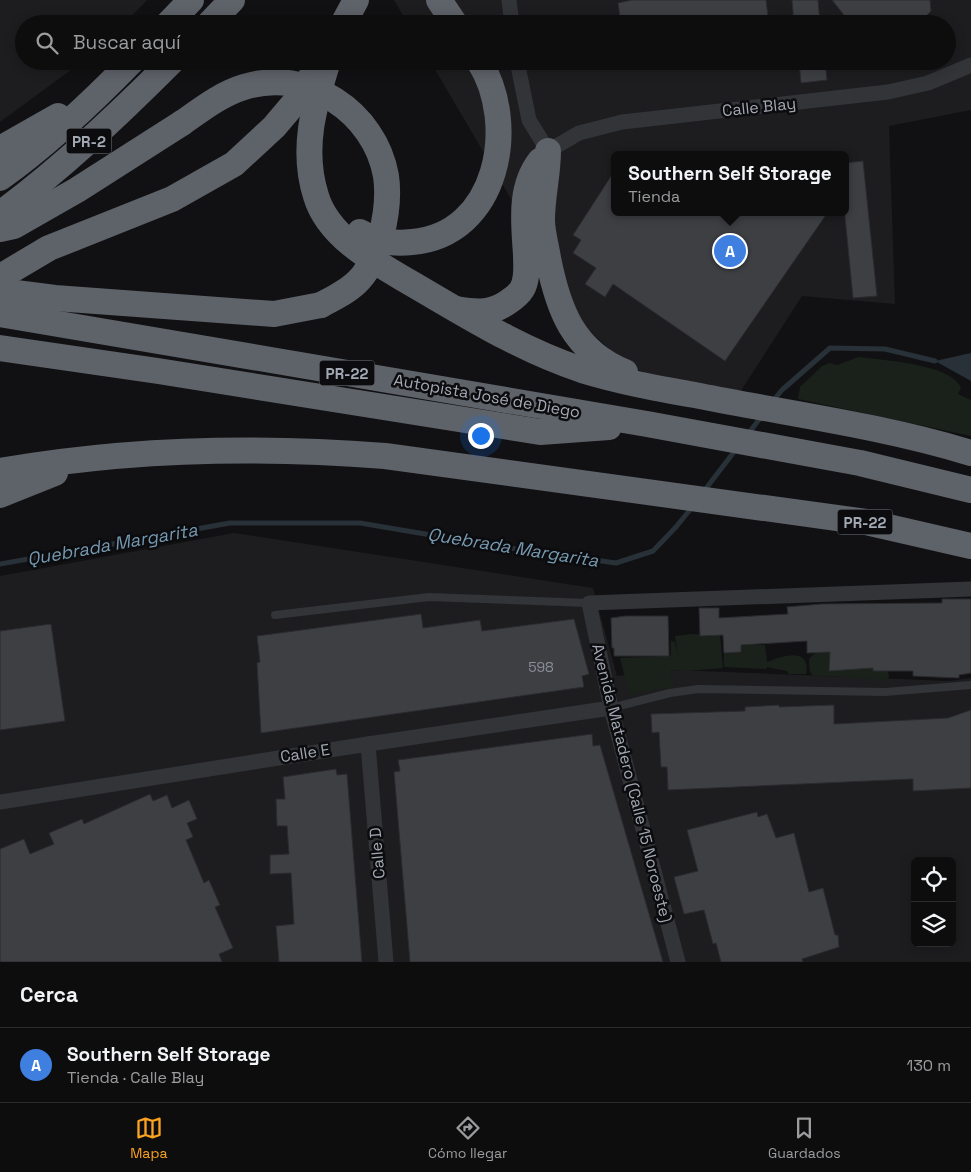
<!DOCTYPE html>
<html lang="es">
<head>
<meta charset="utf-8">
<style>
  body { margin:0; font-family:"Space Grotesk",sans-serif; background:#1b1b1c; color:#f1f3f6 }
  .controls { position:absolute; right:15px; bottom:15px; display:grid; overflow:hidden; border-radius:8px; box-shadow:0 2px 12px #0003 }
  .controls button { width:45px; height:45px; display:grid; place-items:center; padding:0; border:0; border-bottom:1px solid #2d2d2e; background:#0d0d0e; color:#f1f3f6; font:25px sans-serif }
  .you { position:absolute; left:480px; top:435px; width:18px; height:18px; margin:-12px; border:4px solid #fff; border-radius:50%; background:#1a73e8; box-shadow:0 0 0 8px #1a73e833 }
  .badge { display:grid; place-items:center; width:32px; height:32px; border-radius:50%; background:#fca221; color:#fff; font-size:16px; font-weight:700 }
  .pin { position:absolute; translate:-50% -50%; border:2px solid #fff; box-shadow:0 1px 5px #0006 }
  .popup { position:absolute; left:611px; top:151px; width:238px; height:65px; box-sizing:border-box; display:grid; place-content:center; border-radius:8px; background:#0d0d0e; filter:drop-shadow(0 1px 4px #0005); font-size:16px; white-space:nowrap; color:#9a9c9e }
  .popup b { font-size:19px; color:#f1f3f6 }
  .popup::after { content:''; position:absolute; left:50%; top:100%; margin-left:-10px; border:10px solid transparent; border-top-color:#0d0d0e }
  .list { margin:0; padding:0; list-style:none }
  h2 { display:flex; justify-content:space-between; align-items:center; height:65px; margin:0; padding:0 20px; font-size:21px }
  h2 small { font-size:16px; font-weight:400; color:#9a9c9e }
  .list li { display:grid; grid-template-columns:32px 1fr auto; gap:15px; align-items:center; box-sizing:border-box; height:75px; padding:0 20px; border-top:1px solid #2d2d2e }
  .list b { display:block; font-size:19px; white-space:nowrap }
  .list p { margin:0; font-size:16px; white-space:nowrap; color:#9a9c9e }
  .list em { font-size:16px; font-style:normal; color:#9a9c9e }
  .icon { flex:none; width:28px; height:28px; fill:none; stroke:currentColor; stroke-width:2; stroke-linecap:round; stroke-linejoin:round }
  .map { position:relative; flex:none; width:971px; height:962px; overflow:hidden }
  .search { position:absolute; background:#0d0d0e; box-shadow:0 2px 12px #0003; left:15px; right:15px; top:15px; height:55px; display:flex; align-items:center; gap:12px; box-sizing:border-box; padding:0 18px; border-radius:28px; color:#9a9c9e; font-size:19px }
  .sheet { height:140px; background:#0d0d0e }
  nav { display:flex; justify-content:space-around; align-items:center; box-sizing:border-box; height:70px; border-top:1px solid #2d2d2e; background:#0d0d0e; font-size:14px; color:#9a9c9e }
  nav a { display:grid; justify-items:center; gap:2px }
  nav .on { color:#fca221 }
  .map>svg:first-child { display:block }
  .built { fill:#1d1d20; fill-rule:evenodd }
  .green { fill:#19211a }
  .water { fill:#273137 }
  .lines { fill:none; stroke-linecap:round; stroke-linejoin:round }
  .stream { stroke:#273137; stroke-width:5 }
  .building { fill:#3d3f43; stroke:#2b2b2f }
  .lane { stroke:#323438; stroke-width:8 }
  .street { stroke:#323438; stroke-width:15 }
  .highway { stroke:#5e6269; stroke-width:26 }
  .highway-bridge { stroke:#5e6269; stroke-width:26 }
  .labels { text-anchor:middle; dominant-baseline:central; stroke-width:5; stroke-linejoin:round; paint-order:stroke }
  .number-label { font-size:14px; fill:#898e98 }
  .shield { fill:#0c0c0e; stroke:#757a82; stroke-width:1 }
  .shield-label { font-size:15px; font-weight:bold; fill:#a2a9b4 }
  .street-label { font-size:16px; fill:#a2a9b4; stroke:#0c0c0e }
  .water-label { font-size:18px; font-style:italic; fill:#769ab2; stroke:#0c0c0e }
</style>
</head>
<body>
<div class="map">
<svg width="971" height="962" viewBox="0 0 971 962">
  <rect width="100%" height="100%" fill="#111113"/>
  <g class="built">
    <path d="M0 0H147L124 24H24V61H83L0 122Z"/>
    <path d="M394 0H971V110L889 126 895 304 802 296 733 403 630 367 588 330 430 61H947V24H408ZM615 155H845V212H615Z"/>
    <path d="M234 533 593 588 617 676 677 670 949 681 971 678V962H0V576ZM915 861H952V943H915Z"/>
  </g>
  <g class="green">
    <path d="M859 357C881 360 953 364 961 388L958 394 971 400V436L798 399 800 387 822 366 830 363 837 365Z"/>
    <path d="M692 634 720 635 723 668 687 671 671 670 672 687 629 694 620 658 671 656V641L675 642 678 656 675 636Z"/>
    <path d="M741 645H765L767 662C782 656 811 646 806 674H789L787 671 767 667 766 669 724 667V653L741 652Z"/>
    <path d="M830 650V670H847L848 657 862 669 873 668V671H888L889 677 887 680C862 680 838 675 813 676L810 672 809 659 816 652Z"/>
  </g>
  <path class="water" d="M971 353V381L935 361Z"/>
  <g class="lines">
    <g class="stream">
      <path d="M772 402 782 390 830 348 885 349 935 361"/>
      <path d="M748 434 761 417"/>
      <path d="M704 491 737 448"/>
      <path d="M0 564 230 523H360L502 547 616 563 653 551 676 527 693 506"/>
    </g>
  </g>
  <g class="building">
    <path d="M632 0H766L769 24H621L618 3Z"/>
    <path d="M792 0H818L820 24H794Z"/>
    <path d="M832 0H930L931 11 918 24H851Z"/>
    <path d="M799 61H825L827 80 801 83Z"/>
    <path d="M863 161 877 296 853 298 845 217V163Z"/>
    <path d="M615 170V212H828L725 361 613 284 605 297 585 284 596 268 573 253 581 240 573 235Z"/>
    <path d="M942 599H971V673L959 675V678L913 676V671H873V668L829 671 830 652 807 653V641L741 645V652L724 653 723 635 700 636 699 608H719V618L788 614 787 607 822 604 942 603Z"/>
    <path d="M421 614 423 628 480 620 482 631 574 619 589 674 582 676 584 687 261 733 257 663 260 662 257 636Z"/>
    <path d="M626 616H668L669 656H614V648H612L611 618Z"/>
    <path d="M51 624 65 721 0 730V631Z"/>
    <path d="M779 705V707L834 705V724L948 718 971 710V788L913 791V779L668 790 667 767H661L659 732 652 733 651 714 745 711V707Z"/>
    <path d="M592 734 593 746 600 745 663 962H410L394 772 400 771 398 760Z"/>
    <path d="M336 769 337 775 347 774 362 962H279L276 926 294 924 291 873 270 874V855L289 854 287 826H277L276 799H285L283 777Z"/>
    <path d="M150 794 153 801 167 795 172 808 189 800 197 819 187 823 193 837 186 840 204 883 209 880 220 905 215 907 233 948 219 954 222 962H0V849L24 839 30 854 54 844 49 833 82 819 84 824Z"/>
    <path d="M757 812 758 817 767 814 776 838 794 833 809 892 823 888 835 935H838L839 947 802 959 803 962H721L716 943 713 944 704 910 684 914 674 877 698 871 687 830Z"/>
  </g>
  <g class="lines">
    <g class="lane">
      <path d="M275 615 429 597 589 603"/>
      <path d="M611 708 670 693 698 689 885 692 971 685"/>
    </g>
    <g class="street">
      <path d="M509 0 512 24"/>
      <path d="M517 61 529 120 548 151 579 133 622 122 888 92 928 83 971 65"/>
      <path d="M368 744 386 962"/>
      <path d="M0 802 368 744 611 708"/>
      <path d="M678 962 611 708 589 603 971 589"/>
    </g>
    <g class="highway">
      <path d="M439 0 455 24"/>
      <path d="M168 24 191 0"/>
      <path d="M209 24 232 0"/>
      <path d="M343 24 356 0"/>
      <path d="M328 61C314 106 301 149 316 196 328 237 375 262 409 282 466 315 519 349 582 370 621 382 661 389 700 396 790 414 883 426 971 453"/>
      <path d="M0 149 58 116"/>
      <path d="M548 151C548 174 542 196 542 220 542 232 546 245 548 258 558 309 573 351 625 372"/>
      <path d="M0 178C48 144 91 103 132 61"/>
      <path d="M0 214C62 168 117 116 172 61"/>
      <path d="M0 229 14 226 77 190 182 123"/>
      <path d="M360 232C376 242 394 244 412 242 498 235 519 124 479 61"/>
      <path d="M0 277 49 248 172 199 234 164 274 127 296 101 316 69"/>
      <path d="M0 291 55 298 274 314 321 305"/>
      <path d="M456 309C474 312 489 314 505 304 511 300 518 296 522 289 528 279 526 266 526 255 524 223 519 188 540 161"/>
      <path d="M0 314 647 424 860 463 971 490"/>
      <path d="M0 348 158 371 540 432 609 427"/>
      <path d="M0 471C126 449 258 446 385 456L866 522 971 546"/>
      <path d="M0 495 55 473"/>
    </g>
    <path class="highway-bridge" d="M182 123C202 109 221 94 244 87 307 67 375 112 386 176 389 197 386 217 381 236 376 251 370 269 359 280 349 291 334 298 321 305"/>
  </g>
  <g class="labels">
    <g class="number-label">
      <text x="541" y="667">598</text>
    </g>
    <g class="shield">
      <rect x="66.5" y="128.5" width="45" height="25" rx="4"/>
      <rect x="319.5" y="360.5" width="55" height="25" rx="4"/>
      <rect x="837.5" y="509.5" width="55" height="25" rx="4"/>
    </g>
    <g class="shield-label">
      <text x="89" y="141">PR-2</text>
      <text x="347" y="373">PR-22</text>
      <text x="865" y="522">PR-22</text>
    </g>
    <g class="street-label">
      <text transform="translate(759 107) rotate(-6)">Calle Blay</text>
      <text transform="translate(487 396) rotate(10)">Autopista José de Diego</text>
      <text transform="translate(305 753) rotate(-9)">Calle E</text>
      <text transform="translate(632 783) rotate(76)">Avenida Matadero (Calle 15 Noroeste)</text>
      <text transform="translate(377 853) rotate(-95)">Calle D</text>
    </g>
    <g class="water-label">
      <text transform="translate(112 544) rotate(-10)">Quebrada Margarita</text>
      <text transform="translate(513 547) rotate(9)">Quebrada Margarita</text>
    </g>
  </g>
</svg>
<div class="controls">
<button><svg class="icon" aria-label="locate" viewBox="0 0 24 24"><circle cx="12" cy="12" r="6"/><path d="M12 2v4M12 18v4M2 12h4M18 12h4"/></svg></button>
<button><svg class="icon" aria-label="layers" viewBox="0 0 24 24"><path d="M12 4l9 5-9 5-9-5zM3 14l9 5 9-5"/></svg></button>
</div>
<div class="you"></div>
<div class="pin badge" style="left:730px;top:251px;background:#3f7fe0">A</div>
<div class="popup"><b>Southern Self Storage</b>Tienda</div>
<div class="search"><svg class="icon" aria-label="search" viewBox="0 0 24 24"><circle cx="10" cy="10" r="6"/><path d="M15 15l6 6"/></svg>Buscar aquí</div>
</div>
<section class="sheet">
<h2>Cerca<small></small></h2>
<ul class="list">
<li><span class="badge" style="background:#3f7fe0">A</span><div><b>Southern Self Storage</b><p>Tienda · Calle Blay</p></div><em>130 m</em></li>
</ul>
</section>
<nav>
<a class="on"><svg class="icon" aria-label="map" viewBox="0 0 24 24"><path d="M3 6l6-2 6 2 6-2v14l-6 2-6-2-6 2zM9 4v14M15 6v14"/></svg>Mapa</a>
<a><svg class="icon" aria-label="directions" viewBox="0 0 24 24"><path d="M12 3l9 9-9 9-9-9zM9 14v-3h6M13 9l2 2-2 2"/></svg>Cómo llegar</a>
<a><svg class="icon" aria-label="saved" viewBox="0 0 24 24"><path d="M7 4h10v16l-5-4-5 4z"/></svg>Guardados</a>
</nav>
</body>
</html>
